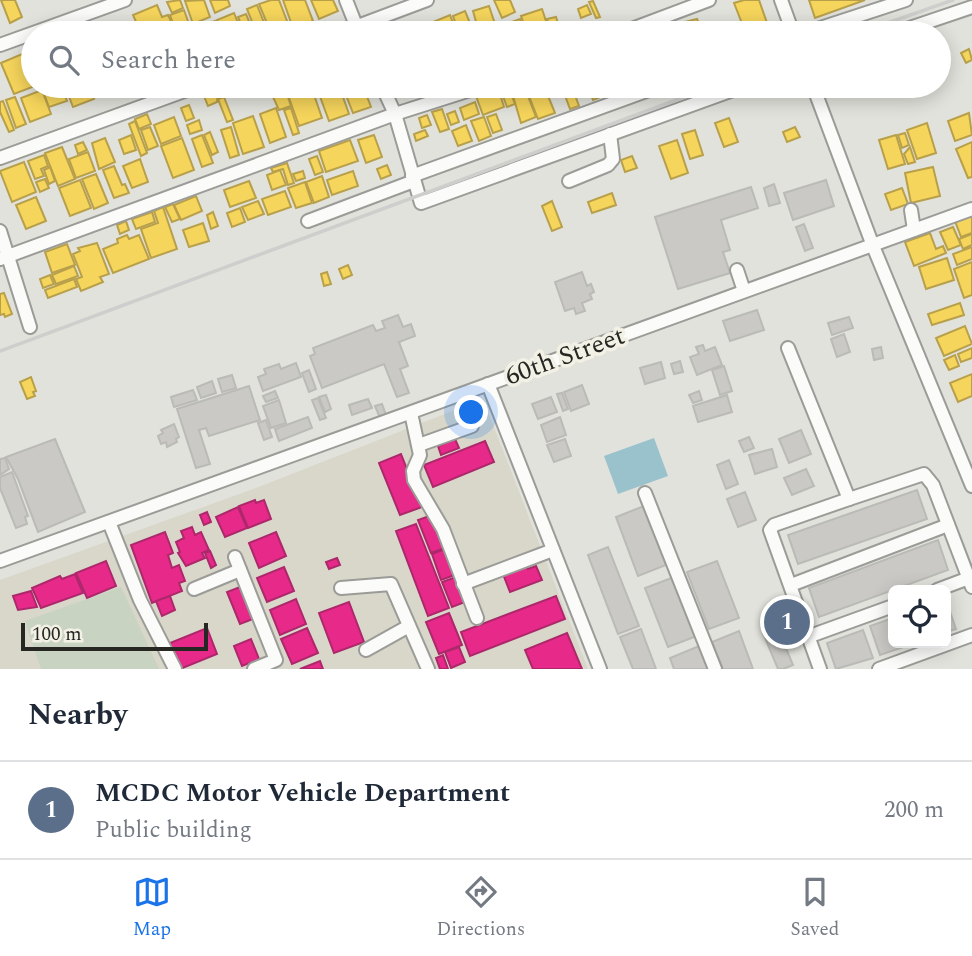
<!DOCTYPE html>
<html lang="en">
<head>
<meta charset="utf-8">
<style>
  body { margin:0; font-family:Spectral,serif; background:#f2f2f3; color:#1f2937 }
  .controls { position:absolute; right:21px; bottom:21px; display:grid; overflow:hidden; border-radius:10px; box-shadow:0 4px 18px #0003 }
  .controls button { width:63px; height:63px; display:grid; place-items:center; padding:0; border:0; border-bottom:2px solid #e0e1e3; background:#fff; color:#1f2937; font:35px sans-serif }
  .scale { position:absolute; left:21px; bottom:18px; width:187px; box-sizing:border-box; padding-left:7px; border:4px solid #262622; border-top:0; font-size:19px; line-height:24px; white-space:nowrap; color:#262622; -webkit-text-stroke:5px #f3f1e6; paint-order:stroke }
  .you { position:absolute; left:472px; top:413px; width:24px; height:24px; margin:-18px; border:5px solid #fff; border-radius:50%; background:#1a73e8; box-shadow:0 0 0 10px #1a73e833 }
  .badge { display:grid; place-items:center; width:46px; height:46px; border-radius:50%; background:#1a73e8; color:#fff; font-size:23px; font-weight:700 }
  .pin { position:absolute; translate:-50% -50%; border:4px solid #fff; box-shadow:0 2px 7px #0006 }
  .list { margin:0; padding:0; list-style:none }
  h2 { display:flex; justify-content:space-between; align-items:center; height:91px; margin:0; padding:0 28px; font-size:30px }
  h2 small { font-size:23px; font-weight:400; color:#747a83 }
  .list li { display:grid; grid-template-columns:46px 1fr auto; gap:21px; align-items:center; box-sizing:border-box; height:98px; padding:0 28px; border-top:2px solid #e0e1e3 }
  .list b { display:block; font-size:26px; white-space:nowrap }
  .list p { margin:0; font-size:23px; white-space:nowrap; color:#747a83 }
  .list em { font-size:23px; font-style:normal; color:#747a83 }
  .icon { flex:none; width:38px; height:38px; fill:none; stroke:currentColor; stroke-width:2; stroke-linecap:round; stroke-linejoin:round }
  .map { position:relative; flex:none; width:972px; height:669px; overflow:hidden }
  .search { position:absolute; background:#fff; box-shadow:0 4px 18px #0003; left:21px; right:21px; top:21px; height:77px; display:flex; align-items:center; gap:18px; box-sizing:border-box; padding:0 24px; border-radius:38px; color:#747a83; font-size:26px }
  .sheet { height:189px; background:#fff }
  nav { display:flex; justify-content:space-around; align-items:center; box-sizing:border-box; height:98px; border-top:2px solid #e0e1e3; background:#fff; font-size:19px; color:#747a83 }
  nav a { display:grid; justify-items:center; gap:4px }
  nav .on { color:#1a73e8 }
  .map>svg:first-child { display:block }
  .built { fill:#d8d7ca }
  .green { fill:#c8d3c2 }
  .water { fill:#99c2cc }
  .homes { fill:#f6d55c; stroke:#b8a04b; stroke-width:2 }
  .health { fill:#e7298a; stroke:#ad286b; stroke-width:2 }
  .building { fill:#cac9c5; stroke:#babab6; stroke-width:2 }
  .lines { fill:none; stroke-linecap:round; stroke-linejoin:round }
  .minor-casing { stroke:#9b9b97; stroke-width:16 }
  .minor { stroke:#fbfbfa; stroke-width:12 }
  .rail { stroke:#cececd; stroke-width:3.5 }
  .labels { text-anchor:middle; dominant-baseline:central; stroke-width:7; stroke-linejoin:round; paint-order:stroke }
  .street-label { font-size:26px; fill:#262622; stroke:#f3f1e6 }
</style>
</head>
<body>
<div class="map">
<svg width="972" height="669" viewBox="0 0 972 669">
  <rect width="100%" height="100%" fill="#e2e2dc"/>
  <path class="built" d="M483 399 588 669H0V580L256 488Z"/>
  <path class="green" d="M121 587 159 669H41L25 621Z"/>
  <path class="water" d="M654 438 668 476 618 494 604 456Z"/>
  <g class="homes">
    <path d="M1 0H15L22 17 10 23Z"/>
    <path d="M180 0 183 8 172 13 167 2Z"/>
    <path d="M204 0 210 17 193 24 185 1Z"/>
    <path d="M210 0H228L230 6 215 13Z"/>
    <path d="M271 0H279L290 29 271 33 259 4Z"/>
    <path d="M283 0H305L313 21 293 28Z"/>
    <path d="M311 0H333L338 11 319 19Z"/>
    <path d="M494 0H510L515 12 502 18Z"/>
    <path d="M744 0H759L767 23 745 31 734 3Z"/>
    <path d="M809 0H865L815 18Z"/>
    <path d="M593 1 600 17 596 18 589 2Z"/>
    <path d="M157 5 162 17 168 15 172 23 166 26 169 33H141L133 15Z"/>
    <path d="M257 5 268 33 255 29 247 9Z"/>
    <path d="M587 5 591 14 581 18 578 9Z"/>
    <path d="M489 6 495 24 478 29 473 11Z"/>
    <path d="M542 9 550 33H527L521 16Z"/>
    <path d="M184 10 190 27 176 32 170 15Z"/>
    <path d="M465 11 474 33H459L453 16Z"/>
    <path d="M234 13 242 33H222L217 20Z"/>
    <path d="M246 14 251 26 243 29 238 17Z"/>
    <path d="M450 15 453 23 436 30 433 22Z"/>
    <path d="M556 17 561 33H552L547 19Z"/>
    <path d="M520 19 525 33H509L506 24Z"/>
    <path d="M697 19 703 33H676L673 25Z"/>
    <path d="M215 21 220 33H210L206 24Z"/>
    <path d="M126 24 129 33H116L114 29Z"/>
    <path d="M969 49 972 60 966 63 961 53Z"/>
    <path d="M22 54 35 86 14 94 1 63Z"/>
    <path d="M41 86H61L67 101 49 107Z"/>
    <path d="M65 86H88L94 99 73 107Z"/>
    <path d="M268 86H276L280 97 287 94 291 106 279 110Z"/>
    <path d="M278 86H288L290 92 281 95Z"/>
    <path d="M291 86H311L322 118 299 126 288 95 294 93Z"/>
    <path d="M334 86H339L349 114 329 121 318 91Z"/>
    <path d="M354 86H363L371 107 353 113 344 90Z"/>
    <path d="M398 86H416L417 91 403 96Z"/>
    <path d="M508 86 515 104 507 107 500 88Z"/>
    <path d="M510 86H524L536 117 521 123Z"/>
    <path d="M525 86H544L555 113 538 119Z"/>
    <path d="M587 86H611L613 92 593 100Z"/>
    <path d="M572 87 579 106 570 109 563 90Z"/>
    <path d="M498 88 504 107 483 115 476 96Z"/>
    <path d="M42 90 51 114 30 122 21 98Z"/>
    <path d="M218 91 217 102 208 106 204 96Z"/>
    <path d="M15 97 26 124 16 128 6 100Z"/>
    <path d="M224 97 233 120 227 122 218 99Z"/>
    <path d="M3 101 14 130 9 132 0 112V102Z"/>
    <path d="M475 102 479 114 464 120 460 108Z"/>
    <path d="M189 105 194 118 186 121 181 108Z"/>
    <path d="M276 108 286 137 270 143 260 114Z"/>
    <path d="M291 108 299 133 293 135 284 110Z"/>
    <path d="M442 109 449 129 440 132 432 112Z"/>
    <path d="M455 111 459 122 451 125 447 114Z"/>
    <path d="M969 113 972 135 955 141 948 121Z"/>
    <path d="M147 114 151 124 139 129 135 119Z"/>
    <path d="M496 114 502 130 493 133 487 117Z"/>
    <path d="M427 115 431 125 422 128 419 118Z"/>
    <path d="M253 116 264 147 243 154 233 123Z"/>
    <path d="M174 117 181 136 161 144 154 125Z"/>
    <path d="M484 117 491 136 479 141 471 121Z"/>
    <path d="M729 118 738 142 724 147 715 123Z"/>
    <path d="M199 120 202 130 190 134 187 125Z"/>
    <path d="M135 121 147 153 141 156 129 124Z"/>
    <path d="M927 123 936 153 917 159 907 130Z"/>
    <path d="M466 125 472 141 458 146 452 131Z"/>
    <path d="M150 127 158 146 148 150 141 130Z"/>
    <path d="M231 127 239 155 230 158 221 130Z"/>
    <path d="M795 127 800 137 787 142 783 132Z"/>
    <path d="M425 130 428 136 416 141 414 134Z"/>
    <path d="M695 130 703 155 690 159 682 134Z"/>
    <path d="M210 132 218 152 212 155 204 135Z"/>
    <path d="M905 133 909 145 902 148 898 135Z"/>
    <path d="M131 135 136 150 124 154 119 140Z"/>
    <path d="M202 135 213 163 202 167 192 139Z"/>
    <path d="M374 135 382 157 366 163 358 140Z"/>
    <path d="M896 135 905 164 888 169 879 140Z"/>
    <path d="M105 138 115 162 99 169 92 143Z"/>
    <path d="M182 138 194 170 173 178 161 146Z"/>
    <path d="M350 140 358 161 326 172 319 151Z"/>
    <path d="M677 140 688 173 671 179 659 146Z"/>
    <path d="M83 142 87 150 78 154 75 145Z"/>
    <path d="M972 142V177L968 178 956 149Z"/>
    <path d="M62 147 75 179 58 186 45 153Z"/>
    <path d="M910 147 915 162 908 164 904 154Z"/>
    <path d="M88 152 95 171 76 178 69 159Z"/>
    <path d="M44 155 48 166 41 169 44 176 35 179 28 161Z"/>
    <path d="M317 156 323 172 315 175 309 159Z"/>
    <path d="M632 156 637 168 625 172 621 160Z"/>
    <path d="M140 159 148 182 132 188 123 166Z"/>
    <path d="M24 162 36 192 12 202 0 171Z"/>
    <path d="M287 163 294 183 288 185 283 169 273 172 271 168Z"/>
    <path d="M387 165 391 175 381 179 377 169Z"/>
    <path d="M114 166 122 185 125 184 129 193 114 198 103 170Z"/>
    <path d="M50 167 55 181 49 184 44 170Z"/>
    <path d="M933 167 940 196 911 203 905 173Z"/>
    <path d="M280 170 286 185 272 190 267 175Z"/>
    <path d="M303 171 305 178 296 181 293 174Z"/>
    <path d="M353 171 358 186 332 195 327 180Z"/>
    <path d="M96 174 108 203 94 209 82 179Z"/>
    <path d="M322 176 329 197 314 203 306 182Z"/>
    <path d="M45 179 49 188 40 192 36 182Z"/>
    <path d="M80 180 91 208 70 216 59 188Z"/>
    <path d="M249 181 256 198 230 207 224 190Z"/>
    <path d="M305 182 312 203 296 208 288 188Z"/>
    <path d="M902 188 908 204 891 210 885 194Z"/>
    <path d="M285 191 291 207 268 215 262 199Z"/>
    <path d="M612 193 616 205 592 213 588 202Z"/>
    <path d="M196 196 202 211 181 220 174 205Z"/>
    <path d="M36 197 46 221 26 229 16 205Z"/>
    <path d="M258 201 264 214 248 220 242 207Z"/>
    <path d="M552 201 562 227 552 231 542 206Z"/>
    <path d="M173 204 180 219 172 222 165 207Z"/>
    <path d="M163 207 177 249 151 258 141 229 158 223 154 211Z"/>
    <path d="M240 208 245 222 232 227 227 213Z"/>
    <path d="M152 212 155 222 136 229 132 219Z"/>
    <path d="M213 212 218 226 211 229 207 215Z"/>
    <path d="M972 214V233L961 237 955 221Z"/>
    <path d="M126 221 129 230 120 234 117 225Z"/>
    <path d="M203 223 209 241 189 247 183 230Z"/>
    <path d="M953 227 961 245 948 250 940 232Z"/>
    <path d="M930 233 936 249 943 246 946 253 914 266 905 242Z"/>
    <path d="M972 234V245L963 249 959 239Z"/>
    <path d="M127 235 129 239 139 235 149 259 113 273 103 249 118 243 117 239Z"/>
    <path d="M97 243 109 274 100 277 103 282 81 291 76 279 82 277 73 254 80 251 78 248Z"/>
    <path d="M67 244 75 265 52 273 45 252Z"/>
    <path d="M972 247V259L957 265 953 254Z"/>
    <path d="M947 258 954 280 926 289 919 267Z"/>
    <path d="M972 262V295L964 298 954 269Z"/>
    <path d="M348 265 352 275 343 279 339 269Z"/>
    <path d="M74 266 78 276 56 284 52 275Z"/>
    <path d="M327 272 331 284 324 286 321 274Z"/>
    <path d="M50 275 54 284 43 288 40 279Z"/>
    <path d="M74 279 77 287 48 298 45 290Z"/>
    <path d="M4 293 12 314 5 317 4 314 0 315V294Z"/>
    <path d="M960 303 964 315 932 325 928 314Z"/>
    <path d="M965 326 972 344 944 356 936 338Z"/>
    <path d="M972 348V358L961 362 958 354Z"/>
    <path d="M955 355 959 366 949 370 944 360Z"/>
    <path d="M972 374V396L958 402 950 383Z"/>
    <path d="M31 377 36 391 33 392 35 396 27 399 20 382Z"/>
  </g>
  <g class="health">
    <path d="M455 439 459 448 441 455 438 446Z"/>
    <path d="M485 441 494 462 433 487 424 465Z"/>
    <path d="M401 454 422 507 400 515 379 463Z"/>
    <path d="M255 500 256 503 264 500 271 519 248 528 239 506Z"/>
    <path d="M238 507 247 528 225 537 216 517Z"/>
    <path d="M207 512 211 522 204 525 200 515Z"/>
    <path d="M432 515 445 548 431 553 418 520Z"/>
    <path d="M416 524 449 608 428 616 396 531Z"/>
    <path d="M192 527 195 535 201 532 209 550 202 553 205 558 186 566 178 553 180 552 176 542 184 538 181 531Z"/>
    <path d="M165 532 173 553 168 555 172 568 179 565 185 581 179 583 182 591 152 603 131 545Z"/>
    <path d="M276 532 286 556 259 568 249 543Z"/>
    <path d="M445 549 455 575 441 580 432 554Z"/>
    <path d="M210 551 216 565 211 568 205 553Z"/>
    <path d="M337 558 340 565 329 569 326 562Z"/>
    <path d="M106 561 116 586 87 598 76 573Z"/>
    <path d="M527 565 528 569 536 566 542 580 510 592 503 574Z"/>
    <path d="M284 567 294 591 267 602 257 578Z"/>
    <path d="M75 574 83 593 41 608 32 588 60 576 62 579Z"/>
    <path d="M456 577 465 602 452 607 442 582Z"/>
    <path d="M240 587 253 619 240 624 227 592Z"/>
    <path d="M31 591 37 607 18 610 13 596Z"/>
    <path d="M170 596 175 610 162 616 156 601Z"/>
    <path d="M556 596 565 619 470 656 461 632Z"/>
    <path d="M296 599 306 624 280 635 270 610Z"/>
    <path d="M349 602 364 642 334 653 319 613Z"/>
    <path d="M449 613 462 645 439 654 426 622Z"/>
    <path d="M207 628 217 654 180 669 170 643Z"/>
    <path d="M307 628 318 653 292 664 281 639Z"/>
    <path d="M567 633 582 669H533L525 650Z"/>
    <path d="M251 639 259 659 242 666 234 646Z"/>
    <path d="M459 647 465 662 451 668 445 652Z"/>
    <path d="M443 655 448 669H440L436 658Z"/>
    <path d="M320 661 323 669H300Z"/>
  </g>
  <g class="building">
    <path d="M826 180 834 206 793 220 784 193Z"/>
    <path d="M774 184 780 203 769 206 764 188Z"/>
    <path d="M751 187 758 208 721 220 730 250 723 252 730 273 678 289 655 217Z"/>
    <path d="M804 224 813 248 805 251 796 227Z"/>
    <path d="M582 272 587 286 591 284 594 292 590 294 592 299 582 303 585 311 576 314 574 308 565 311 555 282Z"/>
    <path d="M757 310 764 330 730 341 723 321Z"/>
    <path d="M398 315 403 327 411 324 415 336 399 342 408 366 400 369 409 393 397 397 384 364 322 388 310 356 315 354 313 348 373 325 376 331 385 328 382 321Z"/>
    <path d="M849 317 853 328 832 335 828 323Z"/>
    <path d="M844 334 850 352 837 357 831 339Z"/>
    <path d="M703 345 705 351 715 347 722 365 697 375 690 357 699 354 696 347Z"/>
    <path d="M881 347 883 358 874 360 872 349Z"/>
    <path d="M680 361 683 372 674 374 671 364Z"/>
    <path d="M661 362 665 378 645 384 640 368Z"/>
    <path d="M296 363 301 377 263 391 258 377 266 374 264 369 279 364 281 369Z"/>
    <path d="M724 366 732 391 720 395 712 370Z"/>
    <path d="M309 370 316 389 309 392 302 373Z"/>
    <path d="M232 375 236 388 222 392 218 379Z"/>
    <path d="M212 381 216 393 201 398 197 387Z"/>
    <path d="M582 385 589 404 571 411 564 392Z"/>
    <path d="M249 386 260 420 209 436 206 428 199 430 210 464 196 468 177 409Z"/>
    <path d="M193 390 197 400 174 407 171 397Z"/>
    <path d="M275 391 278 398 266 402 263 396Z"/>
    <path d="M699 391 702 400 693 403 689 395Z"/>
    <path d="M562 393 568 409 563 411 557 394Z"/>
    <path d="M326 395 331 409 325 412 319 397Z"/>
    <path d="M727 395 732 412 698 422 693 406Z"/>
    <path d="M551 397 557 412 538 419 532 404Z"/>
    <path d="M318 398 326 418 320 420 312 400Z"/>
    <path d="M368 399 372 408 352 415 349 405Z"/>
    <path d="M279 400 286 423 271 428 263 406Z"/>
    <path d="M382 404 386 415 380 418 375 406Z"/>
    <path d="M308 417 312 428 279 441 275 429Z"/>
    <path d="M560 417 566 435 547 442 541 425Z"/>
    <path d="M266 420 272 437 264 440 258 423Z"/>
    <path d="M174 424 179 437 176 439 177 442 167 447 166 442 161 444 158 436 163 433 161 430Z"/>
    <path d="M801 430 811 454 789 463 779 439Z"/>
    <path d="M749 437 754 448 744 452 739 441Z"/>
    <path d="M55 439 85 512 38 532 18 479 6 457Z"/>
    <path d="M565 439 571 456 554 462 547 445Z"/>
    <path d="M772 449 777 467 755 474 749 455Z"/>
    <path d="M5 458 9 469 0 475V459Z"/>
    <path d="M729 460 738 484 726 489 717 465Z"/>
    <path d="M806 469 814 486 792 495 784 478Z"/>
    <path d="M12 472 28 516 25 517 27 524 16 528 0 488V477Z"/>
    <path d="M917 490 927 519 798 564 788 535Z"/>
    <path d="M745 492 756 520 738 527 727 499Z"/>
    <path d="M644 506 666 565 638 576 616 517Z"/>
    <path d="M938 540 948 570 819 617 809 588Z"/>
    <path d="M608 547 639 626 618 634 588 555Z"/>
    <path d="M717 561 739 618 709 629 687 572Z"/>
    <path d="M674 577 697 636 668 647 645 588Z"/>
    <path d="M946 600 956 629 946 632Z"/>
    <path d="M893 618V643H915L880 655 870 626Z"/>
    <path d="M777 627 793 665 783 669H778L763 633Z"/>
    <path d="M641 629 656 669H633L620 637Z"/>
    <path d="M863 630 873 658 836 669 827 643Z"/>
    <path d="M739 631 753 669H723L712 642Z"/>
    <path d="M699 646 708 669H674L670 658Z"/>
  </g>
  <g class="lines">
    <defs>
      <g id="minor">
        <path d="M346 0 359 33"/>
        <path d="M781 0 793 33"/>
        <path d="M339 33 427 0"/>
        <path d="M621 33 709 0"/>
        <path d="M805 33 906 0"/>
        <path d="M895 33 972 7"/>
        <path d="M0 45 125 0"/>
        <path d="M382 86 395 114 421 203 744 86"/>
        <path d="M813 86 873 246 972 486"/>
        <path d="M0 158 198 86"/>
        <path d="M412 176 660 86"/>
        <path d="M569 181 608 165 613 159 610 134"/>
        <path d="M911 210 914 230"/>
        <path d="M308 221 414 181"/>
        <path d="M0 231 30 327"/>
        <path d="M0 259 395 114 483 86"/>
        <path d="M737 270 744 291"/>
        <path d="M788 348 849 499 774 525 770 530 820 669"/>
        <path d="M488 384 600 669"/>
        <path d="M411 413 420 455 413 471 414 480 443 529 477 618"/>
        <path d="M419 445 472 426"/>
        <path d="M645 493 715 669"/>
        <path d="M849 499 924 474 933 485 972 587"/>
        <path d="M109 522 140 600 175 669"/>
        <path d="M235 557 276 660 254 669"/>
        <path d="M0 561 972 209"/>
        <path d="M463 584 553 550"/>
        <path d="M791 585 948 525"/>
        <path d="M341 588 391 584 428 669"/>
        <path d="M194 589 240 570"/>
        <path d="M937 590 969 578"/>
        <path d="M810 636 893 606"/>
        <path d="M366 650 409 626"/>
        <path d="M879 669 972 635"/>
      </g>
    </defs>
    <use href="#minor" class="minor-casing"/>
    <use href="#minor" class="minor"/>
    <g class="rail">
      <path d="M859 33 953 0"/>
      <path d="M0 351 714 86"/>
    </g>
  </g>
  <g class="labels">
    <g class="street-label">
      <text transform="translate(565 356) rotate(-20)">60th Street</text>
    </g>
  </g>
</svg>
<div class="controls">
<button><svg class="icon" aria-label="locate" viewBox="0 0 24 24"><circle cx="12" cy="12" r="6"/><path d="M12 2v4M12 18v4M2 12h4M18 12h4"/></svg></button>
</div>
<div class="scale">100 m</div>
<div class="you"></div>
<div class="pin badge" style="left:787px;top:622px;background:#5c6f8a">1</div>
<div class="search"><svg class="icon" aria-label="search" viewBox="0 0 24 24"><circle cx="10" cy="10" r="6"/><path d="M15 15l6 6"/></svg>Search here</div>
</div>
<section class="sheet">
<h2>Nearby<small></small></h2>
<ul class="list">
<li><span class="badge" style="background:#5c6f8a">1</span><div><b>MCDC Motor Vehicle Department</b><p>Public building</p></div><em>200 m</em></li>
</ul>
</section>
<nav>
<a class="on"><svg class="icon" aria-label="map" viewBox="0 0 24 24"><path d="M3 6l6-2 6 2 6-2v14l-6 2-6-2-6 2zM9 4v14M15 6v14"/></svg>Map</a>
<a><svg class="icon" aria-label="directions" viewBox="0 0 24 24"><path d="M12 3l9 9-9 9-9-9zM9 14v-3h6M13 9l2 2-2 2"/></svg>Directions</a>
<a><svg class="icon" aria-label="saved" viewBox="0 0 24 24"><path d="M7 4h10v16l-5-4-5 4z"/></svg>Saved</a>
</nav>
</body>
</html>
